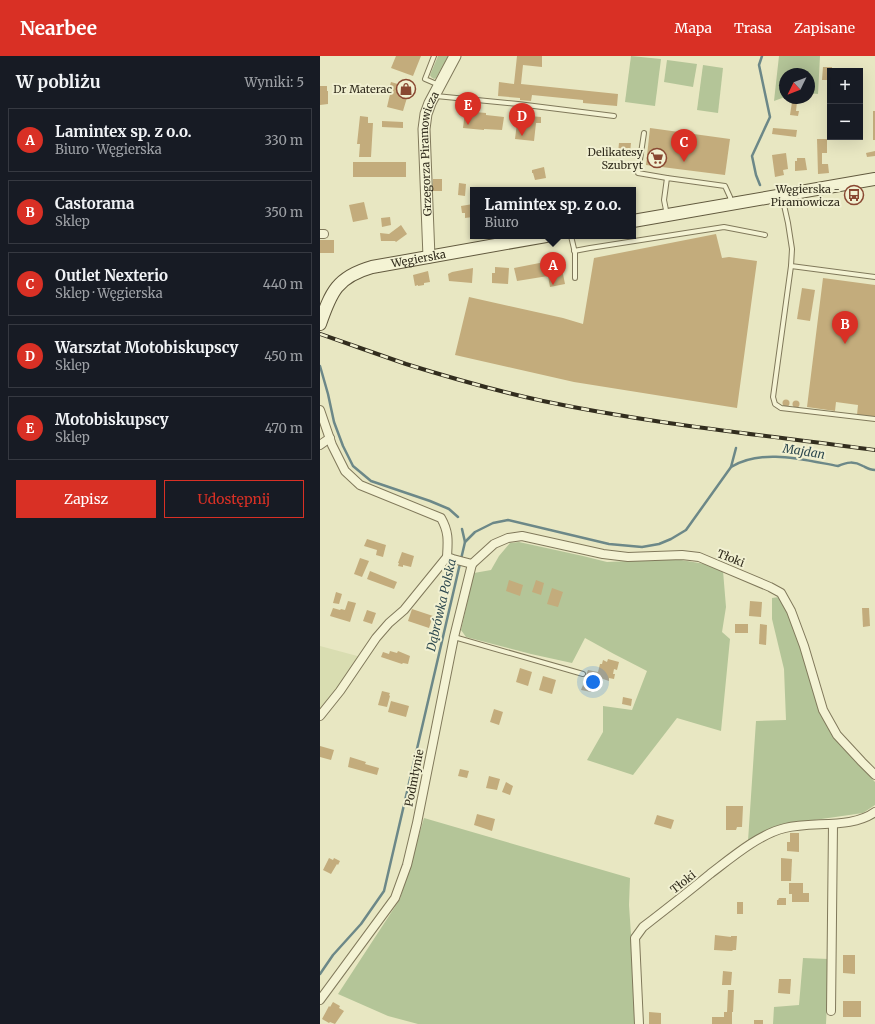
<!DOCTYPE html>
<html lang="pl">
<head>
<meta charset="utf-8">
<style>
  body { margin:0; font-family:Merriweather,serif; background:#242831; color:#f1f3f6 }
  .controls { position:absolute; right:12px; top:12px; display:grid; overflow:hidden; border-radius:0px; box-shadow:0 4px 16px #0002 }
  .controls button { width:36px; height:36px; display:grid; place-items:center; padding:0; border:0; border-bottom:1px solid #363941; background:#171b24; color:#f1f3f6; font:20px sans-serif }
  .compass { position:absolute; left:459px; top:12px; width:36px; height:36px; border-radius:50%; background:#171b24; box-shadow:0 4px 16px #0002; rotate:227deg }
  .you { position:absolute; left:273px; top:626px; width:14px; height:14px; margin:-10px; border:3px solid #fff; border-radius:50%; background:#1a73e8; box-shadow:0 0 0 6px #1a73e833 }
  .badge { display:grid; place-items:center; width:26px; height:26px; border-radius:50%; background:#d93025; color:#fff; font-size:13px; font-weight:700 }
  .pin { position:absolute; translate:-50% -33px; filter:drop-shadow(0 1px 2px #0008) }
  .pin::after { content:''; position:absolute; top:21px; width:14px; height:12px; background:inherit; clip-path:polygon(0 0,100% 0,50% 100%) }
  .popup { position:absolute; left:150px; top:131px; width:166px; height:52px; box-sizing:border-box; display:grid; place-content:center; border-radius:0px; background:#171b24; filter:drop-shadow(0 1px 3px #0005); font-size:13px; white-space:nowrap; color:#9ea1a6 }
  .popup b { font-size:15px; color:#f1f3f6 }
  .popup::after { content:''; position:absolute; left:50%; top:100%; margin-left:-8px; border:8px solid transparent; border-top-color:#171b24 }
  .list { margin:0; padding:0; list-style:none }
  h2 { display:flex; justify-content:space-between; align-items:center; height:52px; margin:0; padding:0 16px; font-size:17px }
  h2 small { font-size:13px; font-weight:400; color:#9ea1a6 }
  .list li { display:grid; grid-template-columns:26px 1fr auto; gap:12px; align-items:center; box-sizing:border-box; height:64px; margin:0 8px 8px; padding:0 8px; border:1px solid #363941; border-radius:0px }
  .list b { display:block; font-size:15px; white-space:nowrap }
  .list p { margin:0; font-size:13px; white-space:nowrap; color:#9ea1a6 }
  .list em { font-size:13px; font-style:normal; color:#9ea1a6 }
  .actions { display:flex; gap:8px; padding:12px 16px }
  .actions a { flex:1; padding:9px 0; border:1px solid #d93025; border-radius:0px; text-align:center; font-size:14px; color:#d93025 }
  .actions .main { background:#d93025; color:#fff }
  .map { position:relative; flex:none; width:555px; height:968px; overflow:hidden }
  header { display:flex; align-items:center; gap:24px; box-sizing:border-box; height:56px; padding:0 20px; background:#d93025; color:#fff }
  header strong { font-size:19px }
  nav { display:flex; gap:22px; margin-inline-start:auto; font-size:14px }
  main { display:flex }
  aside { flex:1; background:#171b24 }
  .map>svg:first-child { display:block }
  .farmland { fill:#d9ddb1 }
  .green { fill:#b4c598 }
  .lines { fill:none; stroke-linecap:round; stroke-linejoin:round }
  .stream { stroke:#6c8888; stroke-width:2.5 }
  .building { fill:#c3ac7c }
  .service-casing { stroke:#80795b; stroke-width:6 }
  .minor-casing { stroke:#80795b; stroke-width:10 }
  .tertiary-casing { stroke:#80795b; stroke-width:13 }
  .secondary-casing { stroke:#625a3f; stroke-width:14 }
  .service { stroke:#f4f3d4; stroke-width:4 }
  .minor { stroke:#f4f3d4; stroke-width:8 }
  .tertiary { stroke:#f4f3d4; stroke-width:11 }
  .secondary { stroke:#f4f3d4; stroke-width:12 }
  .rail-casing { stroke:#322d1e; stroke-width:4 }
  .rail { stroke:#f1f0d1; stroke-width:2.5; stroke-dasharray:8; stroke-linecap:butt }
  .labels { text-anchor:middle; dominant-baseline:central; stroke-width:4; stroke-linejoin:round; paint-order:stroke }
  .poi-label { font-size:11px; fill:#322d1e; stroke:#f1f0d1; text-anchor:end }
  .street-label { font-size:11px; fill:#322d1e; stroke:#f1f0d1 }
  .water-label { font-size:12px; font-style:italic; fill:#2f4a50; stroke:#f1f0d1 }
</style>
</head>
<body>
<header>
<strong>Nearbee</strong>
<nav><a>Mapa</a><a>Trasa</a><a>Zapisane</a></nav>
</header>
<main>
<aside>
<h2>W pobliżu<small>Wyniki: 5</small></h2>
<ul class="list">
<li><span class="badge">A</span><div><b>Lamintex sp. z o.o.</b><p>Biuro · Węgierska</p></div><em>330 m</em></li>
<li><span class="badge">B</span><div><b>Castorama</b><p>Sklep</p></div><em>350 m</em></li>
<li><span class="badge">C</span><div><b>Outlet Nexterio</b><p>Sklep · Węgierska</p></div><em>440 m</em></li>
<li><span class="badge">D</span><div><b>Warsztat Motobiskupscy</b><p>Sklep</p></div><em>450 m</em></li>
<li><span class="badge">E</span><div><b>Motobiskupscy</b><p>Sklep</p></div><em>470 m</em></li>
</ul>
<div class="actions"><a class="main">Zapisz</a><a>Udostępnij</a></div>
</aside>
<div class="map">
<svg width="555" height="968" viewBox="0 0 555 968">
  <rect width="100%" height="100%" fill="#e8e7c2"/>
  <path class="farmland" d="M0 590 41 601 0 656Z"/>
  <g class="green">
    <path d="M118 0H128L116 22 114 23 111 21 110 19Z"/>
    <path d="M311 0 341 3 335 50 305 46Z"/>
    <path d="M459 0H500L498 38 489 37V18H465V41L454 45Z"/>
    <path d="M347 4 377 8 373 31 344 26Z"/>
    <path d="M383 9 403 12 398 57 377 54Z"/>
    <path d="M199 486 263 500 287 506 355 503 385 508 403 515 406 551 402 576 410 583 401 675 357 662 313 719 267 704 283 676V650L312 654 327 615 294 598 265 582 252 607 211 598 146 581 141 574 154 517 171 514 179 500 190 487Z"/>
    <path d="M459 541 477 577 501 656 523 691 555 726V749L543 757 460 769 428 785 436 665 466 664 464 613 452 563V542Z"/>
    <path d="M104 762 310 822 309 849 317 968H98L68 960 18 938 80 843Z"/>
    <path d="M483 902 509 903 506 968H453L454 951 479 949Z"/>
  </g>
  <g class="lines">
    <g class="stream">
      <path d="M440 129 436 119 432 100 450 61 439 9 442 0"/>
      <path d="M0 310 8 338 14 366 23 390 33 410 51 425 110 445 129 453 138 461"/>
      <path d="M411 411C442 392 484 404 518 410 527 406 534 405 543 410 547 412 550 414 555 414"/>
      <path d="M142 473 145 486"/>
      <path d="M0 918 13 899 41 868 64 835 145 486 155 476 173 467 188 464 289 488 322 491 339 488 351 483 366 474 411 411 416 392"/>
    </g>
  </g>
  <g class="building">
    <path d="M76 0H101L93 20 71 12Z"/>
    <path d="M197 0H222V11L203 9 201 28 298 38 297 50 263 47V44L212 39 211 45 200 44V42L178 40 179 26 194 28Z"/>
    <path d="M503 11H512V15H510V24H502Z"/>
    <path d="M71 26 91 32 90 36 89 35 83 55 67 51 71 34 69 33Z"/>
    <path d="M0 30H7V35H8V48L0 49Z"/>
    <path d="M472 46H477L476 55H479L478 60 470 59Z"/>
    <path d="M145 55 166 57V59L184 61 182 74 164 73V74L143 72Z"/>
    <rect x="553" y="55" width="2" height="29"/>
    <path d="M198 59 221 61V67H216L214 85 195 83Z"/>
    <path d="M40 60 48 61V67H53L51 101H39L40 88H37Z"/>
    <path d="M62 65 83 66V72L62 71Z"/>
    <path d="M330 72 410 83 405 119 326 109Z"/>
    <path d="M453 72 477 74 476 81 452 78Z"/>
    <path d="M497 83H507V97H502V108H508L509 117 498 118Z"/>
    <path d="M299 87H311L310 97H298Z"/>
    <path d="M555 95V100L547 101 546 97Z"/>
    <path d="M466 97 468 113 463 114 464 119 455 121 452 99Z"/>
    <path d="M477 102H485L487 114 475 115V105H477Z"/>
    <rect x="33" y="106" width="53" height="15"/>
    <path d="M224 111 226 122 215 124 213 117H212V114Z"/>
    <rect x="113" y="123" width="9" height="12"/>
    <path d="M139 127 146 128 145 140 138 139Z"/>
    <path d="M44 146 48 163 33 166 29 149Z"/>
    <path d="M153 148V161L145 162V157H142L141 150Z"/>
    <path d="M70 161 71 169 62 171 61 162Z"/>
    <path d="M81 169 87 178 76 186 75 185H61L60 177 69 178Z"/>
    <path d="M396 178 402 202 409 201 437 205 417 352 254 326 135 299 149 241 243 262 263 268 274 202Z"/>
    <rect x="0" y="184" width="14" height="13"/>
    <path d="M240 203 245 228 230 231 228 220 197 225 194 212Z"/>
    <path d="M175 211 189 212 188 228 172 227V217H175Z"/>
    <path d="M153 212 152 227 129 225 128 218 132 216Z"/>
    <path d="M108 215 110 226 104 227V229L98 230V229L95 230 93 219Z"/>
    <path d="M503 222 555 229V362L537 359 538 349 516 346 515 355 487 351Z"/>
    <path d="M482 232 495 234 490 265 477 263Z"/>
    <circle cx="466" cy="347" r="3.5"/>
    <circle cx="476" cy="348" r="3.5"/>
    <path d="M47 483 66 489 63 501 56 499 57 494 44 490Z"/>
    <path d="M82 496 94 500 91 511 83 509V511L78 510 79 507H78Z"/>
    <path d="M40 502 49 505 42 521 34 518Z"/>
    <path d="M50 515 77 526 74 533 47 523Z"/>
    <path d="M189 524 203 529 200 540 186 535Z"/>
    <path d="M216 524 224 527 221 539 212 536Z"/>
    <path d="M232 532 243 536 238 551 227 548Z"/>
    <path d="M16 536 22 538 19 548 13 547Z"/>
    <path d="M28 545 36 547 30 566 10 560 13 552 20 554 21 553 25 554Z"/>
    <path d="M430 545 442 546 441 561 429 560Z"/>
    <path d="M542 552H549L550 570 543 571Z"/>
    <path d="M92 553 113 560 109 572 88 565Z"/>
    <path d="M47 554 56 557 52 568 43 565Z"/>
    <rect x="415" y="568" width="13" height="9"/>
    <path d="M440 568 447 569 446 589 439 588Z"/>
    <path d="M70 595 77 597 78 595 90 600 88 608 83 607 82 608 61 601 63 596 69 598Z"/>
    <path d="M288 603 299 606 297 614 294 613 293 618H295L294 623 289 622V625L277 621 276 625 265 621 268 614 278 616 280 608H282L283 604 287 606Z"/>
    <path d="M200 612 212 616 208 630 196 626Z"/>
    <path d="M223 620 236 624 232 638 219 634Z"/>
    <path d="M267 624 274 627 271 636 261 634 263 629 265 630Z"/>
    <path d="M62 635 70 637 69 639 70 640 67 651 58 649Z"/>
    <path d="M303 641 312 643 311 650 302 648Z"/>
    <path d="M71 645 89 650 86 661 68 656Z"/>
    <path d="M174 653 183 656 179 669 170 666Z"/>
    <path d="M0 690 14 694 11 704 0 701Z"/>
    <path d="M30 701 46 706 45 708 59 712 57 719 28 711Z"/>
    <path d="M140 713 149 715 147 722 138 720Z"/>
    <path d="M169 720 180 723 177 734 166 732Z"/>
    <path d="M186 726 193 730 190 739 182 736Z"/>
    <path d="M406 750H423L422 771H417L416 774H406Z"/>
    <path d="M157 758 175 763 172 775 154 769Z"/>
    <path d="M337 759 354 764 351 773 334 768Z"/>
    <path d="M470 777H479V796L467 795V786H470Z"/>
    <path d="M9 802 13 804 14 802 20 805 18 809 17 808 11 818 3 814Z"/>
    <path d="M461 802 472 803 471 825H461Z"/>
    <path d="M469 827H483V837H489V846H472V838H469Z"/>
    <path d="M459 842H466V849H457V844H458Z"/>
    <rect x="417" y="846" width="6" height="12"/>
    <path d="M395 879 411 881V880H417L416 894H413L412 895 394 894Z"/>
    <path d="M523 899H535V918L523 917Z"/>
    <path d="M403 915 412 916 411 929H402Z"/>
    <path d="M459 923H471L470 938 458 937Z"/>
    <path d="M408 934H414L413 956H412V968H392V961H404V956H407Z"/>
    <rect x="523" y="945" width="18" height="16"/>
    <path d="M13 946 20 950 19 952 24 955 15 968 10 966 9 967 2 963 9 950 10 951Z"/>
    <path d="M329 956 341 957V968H329Z"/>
    <rect x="434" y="964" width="9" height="4"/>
  </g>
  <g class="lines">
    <defs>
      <g id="service">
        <path d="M114 0 105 23 119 29"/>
        <path d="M116 40 198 48 294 60"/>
        <path d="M324 77 318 117 347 122"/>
        <path d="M462 140 468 167 472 193 471 210 453 341 455 348 461 352 555 363"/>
        <path d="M347 159 344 144 347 122 405 130 410 141 411 146"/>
        <path d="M251 180 255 197V222"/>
        <path d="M254 195 270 192 404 171 445 179"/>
        <path d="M471 210 555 221"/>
        <path d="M134 581 263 618"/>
      </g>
      <g id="minor">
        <path d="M0 178H4"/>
        <path d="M0 354 12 389 25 415 40 429 121 462C129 476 128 485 127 501L133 503 152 508"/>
        <path d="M0 389 10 382"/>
        <path d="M152 508 174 488 188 482 202 480 283 498 308 501 362 499 379 501 450 531 461 537 471 555 484 590 503 654 517 679 542 706 555 719"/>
        <path d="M0 660 20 635 56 582 69 567 84 554 127 501"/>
        <path d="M0 944 75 842 87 809 97 767 134 581 152 508"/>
        <path d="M511 955 513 768"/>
        <path d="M319 968 315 882 323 871C345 854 368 836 390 818 411 802 439 778 465 772 493 765 532 773 555 756"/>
      </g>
      <g id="tertiary">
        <path id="s1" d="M109 201 104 73 106 58 110 47 135 0"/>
      </g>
      <g id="secondary">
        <path d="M313 165 555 123"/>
        <path id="s2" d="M0 268C11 236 17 221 52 211L226 180"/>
      </g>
    </defs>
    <use href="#service" class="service-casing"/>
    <use href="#minor" class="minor-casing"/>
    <use href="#tertiary" class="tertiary-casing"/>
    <use href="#secondary" class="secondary-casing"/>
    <use href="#service" class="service"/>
    <use href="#minor" class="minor"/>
    <use href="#tertiary" class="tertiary"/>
    <use href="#secondary" class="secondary"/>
    <defs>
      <path id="rail" d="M0 278C29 288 57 298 86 308 131 322 177 335 223 345 332 368 444 379 555 394"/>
    </defs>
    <use href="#rail" class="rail-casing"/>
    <use href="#rail" class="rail"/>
  </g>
  <defs>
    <symbol id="shop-ring" viewBox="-11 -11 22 22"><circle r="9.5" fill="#f1f0d1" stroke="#894832" stroke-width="1.5"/><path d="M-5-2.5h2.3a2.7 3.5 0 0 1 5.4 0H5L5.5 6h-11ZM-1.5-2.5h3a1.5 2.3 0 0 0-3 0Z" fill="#894832"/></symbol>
    <symbol id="supermarket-ring" viewBox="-11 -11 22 22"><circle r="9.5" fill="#f1f0d1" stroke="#894832" stroke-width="1.5"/><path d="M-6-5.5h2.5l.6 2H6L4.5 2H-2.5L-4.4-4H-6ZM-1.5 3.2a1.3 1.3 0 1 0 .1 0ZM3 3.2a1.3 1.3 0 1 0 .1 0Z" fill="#894832"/></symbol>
    <symbol id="bus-ring" viewBox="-11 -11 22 22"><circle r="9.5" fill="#f1f0d1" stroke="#894832" stroke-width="1.5"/><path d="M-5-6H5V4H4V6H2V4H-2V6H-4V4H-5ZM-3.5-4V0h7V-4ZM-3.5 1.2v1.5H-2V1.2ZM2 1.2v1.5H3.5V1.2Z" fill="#894832"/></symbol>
  </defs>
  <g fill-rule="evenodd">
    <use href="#shop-ring" x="75" y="22" width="22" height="22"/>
    <use href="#supermarket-ring" x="326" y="91" width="22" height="22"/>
    <use href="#bus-ring" x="523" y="128" width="22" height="22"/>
  </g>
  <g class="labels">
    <g class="poi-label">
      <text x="72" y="33">Dr Materac</text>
      <text x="323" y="96">Delikatesy<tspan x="323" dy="13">Szubryt</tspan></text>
      <text x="520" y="133">Węgierska -<tspan x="520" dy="13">Piramowicza</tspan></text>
    </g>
    <g class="street-label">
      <text stroke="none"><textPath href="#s1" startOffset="104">Grzegorza Piramowicza</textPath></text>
      <text stroke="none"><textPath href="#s2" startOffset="129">Węgierska</textPath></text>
      <text transform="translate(411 502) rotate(22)">Tłoki</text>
      <text transform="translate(94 722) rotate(-79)">Podmłynie</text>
      <text transform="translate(363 826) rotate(-38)">Tłoki</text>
    </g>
    <g class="water-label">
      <text transform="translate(484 395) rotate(9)">Majdan</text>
      <text transform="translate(121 549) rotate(-77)">Dąbrówka Polska</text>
    </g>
  </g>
</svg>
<div class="controls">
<button>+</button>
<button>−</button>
</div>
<svg class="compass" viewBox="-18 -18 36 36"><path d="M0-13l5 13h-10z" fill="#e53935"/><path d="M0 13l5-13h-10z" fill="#9ea1a6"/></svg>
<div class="you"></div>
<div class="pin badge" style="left:233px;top:229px">A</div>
<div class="popup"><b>Lamintex sp. z o.o.</b>Biuro</div>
<div class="pin badge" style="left:525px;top:288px">B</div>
<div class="pin badge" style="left:364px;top:106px">C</div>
<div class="pin badge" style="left:202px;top:80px">D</div>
<div class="pin badge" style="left:148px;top:69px">E</div>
</div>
</main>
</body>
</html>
